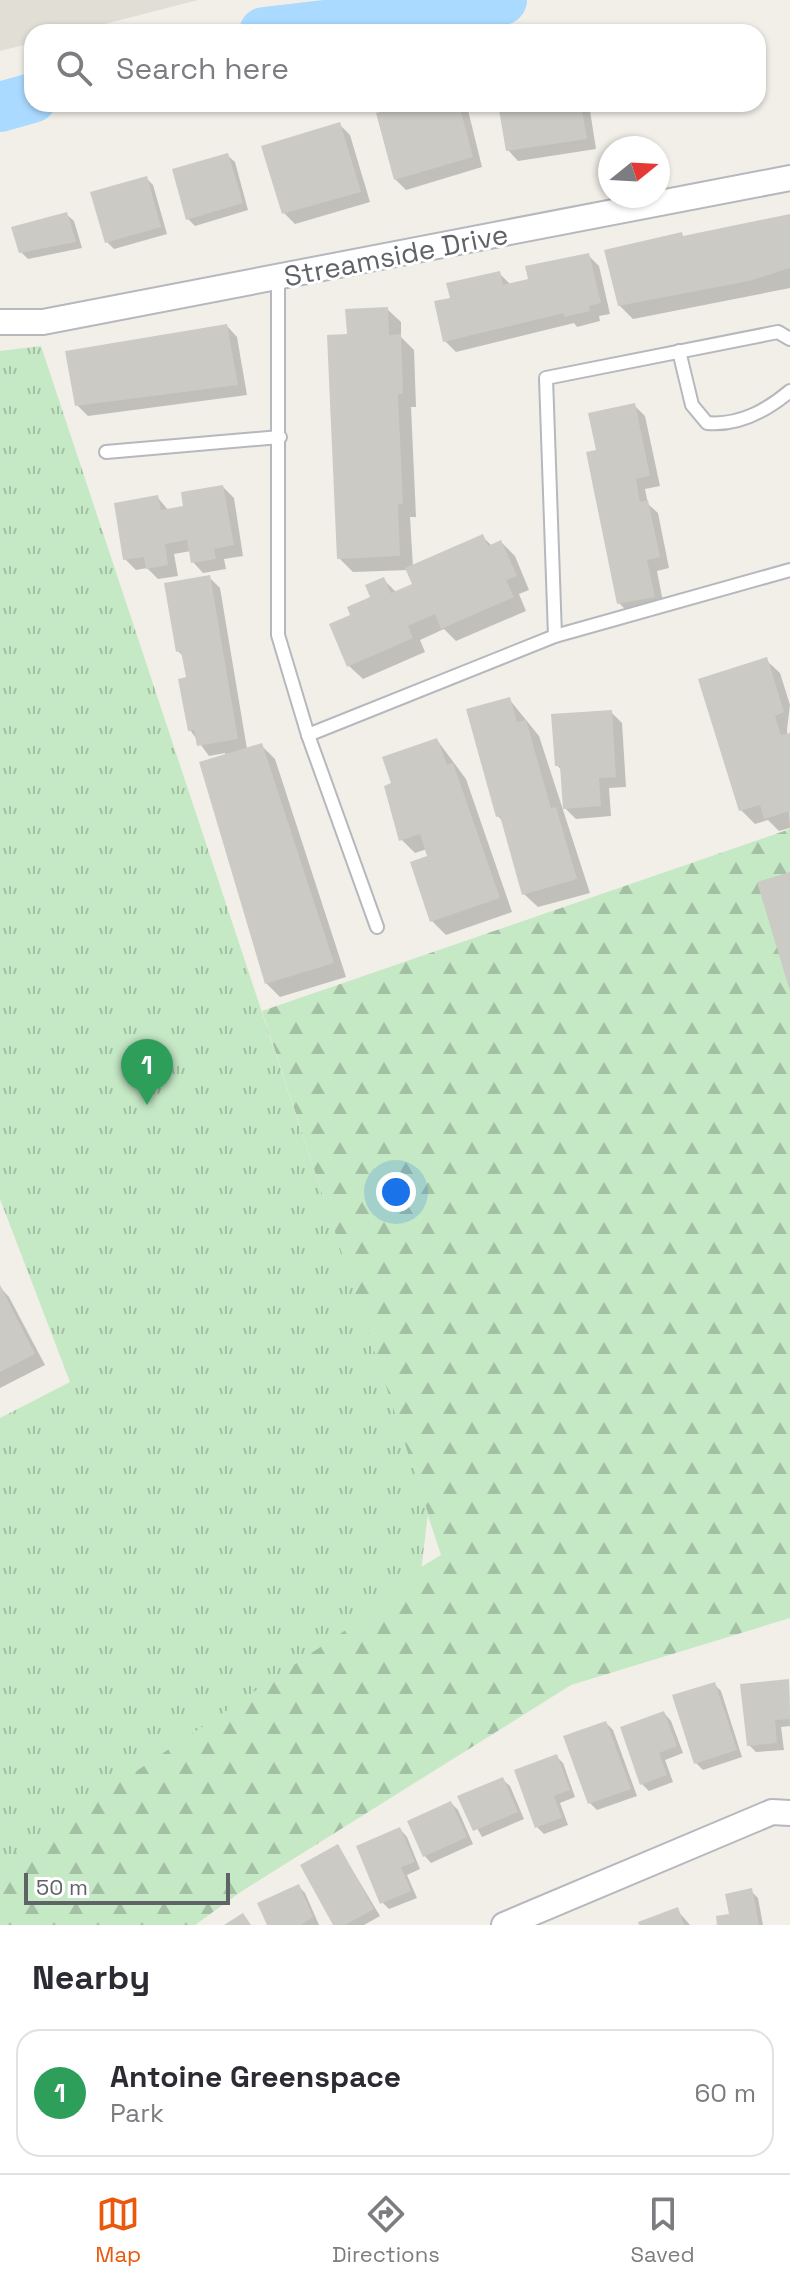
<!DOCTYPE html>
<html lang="en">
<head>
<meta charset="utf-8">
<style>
  body { margin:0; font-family:"Space Grotesk",sans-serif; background:#f7f7f7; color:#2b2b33 }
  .compass { position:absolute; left:598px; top:136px; width:72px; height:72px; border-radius:50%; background:#fff; box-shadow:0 2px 6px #0004; rotate:72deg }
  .scale { position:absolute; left:24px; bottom:20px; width:206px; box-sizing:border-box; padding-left:8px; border:4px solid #5f6368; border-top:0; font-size:22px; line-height:28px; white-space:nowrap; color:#5f6368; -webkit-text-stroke:6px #fff; paint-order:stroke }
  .you { position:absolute; left:396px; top:1192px; width:28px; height:28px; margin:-20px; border:6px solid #fff; border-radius:50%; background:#1a73e8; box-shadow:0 0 0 12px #1a73e833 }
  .badge { display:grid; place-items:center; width:52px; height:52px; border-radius:50%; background:#ea580c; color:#fff; font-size:26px; font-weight:700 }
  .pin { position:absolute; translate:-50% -66px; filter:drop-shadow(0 2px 4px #0008) }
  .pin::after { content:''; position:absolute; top:42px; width:28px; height:24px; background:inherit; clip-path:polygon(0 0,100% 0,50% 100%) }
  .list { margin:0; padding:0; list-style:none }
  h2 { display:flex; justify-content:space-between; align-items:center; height:104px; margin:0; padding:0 32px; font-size:34px }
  h2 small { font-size:26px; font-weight:400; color:#7c7c81 }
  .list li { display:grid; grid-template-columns:52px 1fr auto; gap:24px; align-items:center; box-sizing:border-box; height:128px; margin:0 16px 16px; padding:0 16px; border:2px solid #e1e1e2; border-radius:24px }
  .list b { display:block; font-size:30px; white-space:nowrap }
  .list p { margin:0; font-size:26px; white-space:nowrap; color:#7c7c81 }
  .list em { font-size:26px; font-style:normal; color:#7c7c81 }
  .icon { flex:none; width:44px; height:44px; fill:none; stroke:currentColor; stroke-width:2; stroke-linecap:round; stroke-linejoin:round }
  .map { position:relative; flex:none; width:790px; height:1925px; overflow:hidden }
  .search { position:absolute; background:#fff; box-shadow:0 2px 6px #0004; left:24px; right:24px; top:24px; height:88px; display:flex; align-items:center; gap:20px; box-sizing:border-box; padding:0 28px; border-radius:24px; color:#7c7c81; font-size:30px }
  .sheet { height:248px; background:#fff }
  nav { display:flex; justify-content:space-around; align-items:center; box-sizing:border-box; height:112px; border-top:2px solid #e1e1e2; background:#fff; font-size:22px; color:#7c7c81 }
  nav a { display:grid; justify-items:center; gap:4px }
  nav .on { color:#ea580c }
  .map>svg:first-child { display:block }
  .education { fill:#e1ded6 }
  .forest { fill:url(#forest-firs) }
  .park { fill:url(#park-tufts) }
  .shadow { fill:#0003 }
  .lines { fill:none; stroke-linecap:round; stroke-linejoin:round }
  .river { stroke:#aadaff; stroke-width:50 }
  .building { fill:#cccac5 }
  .lane-casing { stroke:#b5b8bc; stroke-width:16 }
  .street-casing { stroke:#b5b8bc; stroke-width:28 }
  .lane { stroke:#fff; stroke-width:12 }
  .street { stroke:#fff; stroke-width:24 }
  .labels { text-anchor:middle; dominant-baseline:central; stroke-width:6; stroke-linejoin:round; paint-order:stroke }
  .street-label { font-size:28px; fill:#5f6368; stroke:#fff }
</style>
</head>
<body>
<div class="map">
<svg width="790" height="1925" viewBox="0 0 790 1925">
  <defs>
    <pattern id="forest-firs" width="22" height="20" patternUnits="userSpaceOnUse" patternTransform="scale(2)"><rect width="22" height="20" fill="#c5e8c5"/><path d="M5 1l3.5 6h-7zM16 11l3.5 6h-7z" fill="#a3c0a4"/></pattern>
    <pattern id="park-tufts" width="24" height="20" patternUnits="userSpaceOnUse" patternTransform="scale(2)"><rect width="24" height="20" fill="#c5e8c5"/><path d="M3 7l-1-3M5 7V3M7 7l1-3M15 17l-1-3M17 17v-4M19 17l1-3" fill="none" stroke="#a3c0a4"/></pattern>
  </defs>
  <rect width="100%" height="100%" fill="#f1efe8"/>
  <path class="education" d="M0 0H198L74 32H32V43L0 51Z"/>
  <path class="forest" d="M790 829V1618L571 1685 242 1891 195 1925H0V1812L53 1788 441 1555 262 1011Z"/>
  <path class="park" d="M41 346 428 1513 420 1580 0 1863V1418L70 1382 0 1199V351Z"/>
  <g class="shadow">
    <path d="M421 104 467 106 482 167 406 190 395 179Z"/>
    <path d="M500 104H589L596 149 518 161 508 150Z"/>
    <path d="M339 124 350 135 370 202 295 224 284 213Z"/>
    <path d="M227 155 235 162 248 210 195 226 188 219Z"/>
    <path d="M146 178 153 185 167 234 114 249 107 242Z"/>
    <path d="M66 214 74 221 82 248 28 259 21 252Z"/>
    <path d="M790 216V288L633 319 619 305 681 234 685 238Z"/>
    <path d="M588 255 599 266 610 314 599 316 600 321 577 327 574 323 456 352 445 341 452 299 499 273 510 284 530 281Z"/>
    <path d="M387 309 401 322V337L414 350 416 407H411L416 517H410L413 567 483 537 492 546 501 542 515 556 529 590 519 594 526 611 456 641 444 629 420 640 425 652 363 679 349 666 352 616 373 598 383 579 397 593 415 585 408 570 353 572 339 558 349 336Z"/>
    <path d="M227 326 237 337 247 395 88 416 77 405Z"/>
    <path d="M634 405 645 416 660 486 645 489 648 504 658 513 669 568 657 571 664 607 630 614 619 603 599 452Z"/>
    <path d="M223 487 234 498 243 556 224 559 226 569 203 573 193 562 191 551 174 554 178 576 158 579 147 568 136 570 125 559 158 498 169 511 186 508Z"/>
    <path d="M209 577 220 588 247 749 261 745 275 759 346 977 280 997 266 983 225 753 209 756 190 730 188 679 184 657 178 651Z"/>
    <path d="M766 660 780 673 790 705 787 729 790 828 779 831 768 820 755 824 741 810Z"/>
    <path d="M509 699 539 736 590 893 538 907 524 894 504 823 498 816Z"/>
    <path d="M611 712 622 723 626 787 609 788 611 816 576 819 565 808 562 771 557 765Z"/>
    <path d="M437 740 466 779 512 912 446 935 432 921 427 849 415 853 401 839 394 785Z"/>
    <path d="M0 1287 9 1297 45 1365 0 1388Z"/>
    <path d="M789 1681 790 1726 781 1727 784 1750 756 1752 749 1745Z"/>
    <path d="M714 1684 721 1691 742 1757 703 1770 696 1763Z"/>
    <path d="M664 1713 671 1721 683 1753 665 1760 673 1782 649 1791 642 1784Z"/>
    <path d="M606 1723 613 1730 637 1796 597 1810 590 1803 566 1738Z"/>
    <path d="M556 1756 563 1763 575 1797 560 1803 568 1825 544 1834 537 1827Z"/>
    <path d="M502 1779 510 1786 524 1819 482 1837 460 1797Z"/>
    <path d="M451 1803 458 1810 473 1844 431 1863 424 1855Z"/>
    <path d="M400 1829 407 1837 420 1869 407 1875 417 1898 389 1909 382 1902Z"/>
    <path d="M338 1846 380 1916 364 1925H336Z"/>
    <path d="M298 1886 305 1893 319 1925H269Z"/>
    <path d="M751 1891 758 1898 763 1925H719Z"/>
    <path d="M677 1910 690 1925H641Z"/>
  </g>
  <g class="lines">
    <g class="river">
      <path d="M264 32 438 12 502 0"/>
      <path d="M0 107 32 98"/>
    </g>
  </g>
  <g class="building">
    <path d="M413 104H459L473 157 394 180 376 113Z"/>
    <path d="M498 104H581L587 139 506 151Z"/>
    <path d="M340 122 361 192 282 214 261 146Z"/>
    <path d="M228 153 243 203 186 220 172 169Z"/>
    <path d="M147 176 161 227 105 243 90 192Z"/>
    <path d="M67 212 76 242 19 253 11 227Z"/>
    <path d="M790 214V268L749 281 618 306 604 250 682 232 683 236Z"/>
    <path d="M589 253 601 303 589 306 590 311 564 317V313L443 342 434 301 450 298 446 283 500 271 503 285 528 279 525 266Z"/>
    <path d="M388 307 389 335 401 334 403 394H398L403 504H398L400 556 337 559 327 335 347 334 345 309Z"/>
    <path d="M227 324 238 385 75 406 65 351Z"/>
    <path d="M635 403 650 476 636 479 640 502 648 500 660 557 647 560 655 597 617 604 586 452 596 450 588 413Z"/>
    <path d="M223 485 234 545 214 549 216 559 191 563 187 540 165 544 168 565 146 569 144 557 123 560 114 503 158 495 161 510 183 506 181 492Z"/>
    <path d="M483 534 488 546 501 540 517 576 506 580 514 597 441 629 435 614 408 626 413 638 347 667 329 624 350 615 347 607 370 597 365 585 384 577 391 593 412 584 405 568Z"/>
    <path d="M210 575 238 739 197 746 194 730 188 731 178 679 186 677 181 651 176 652 164 583Z"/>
    <path d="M767 657 784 712 775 716 781 735 790 733V811L764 819 760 805 739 811 698 679Z"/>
    <path d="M510 697 517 722 526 720 551 808 556 807 577 879 522 895 500 816 496 817 466 709Z"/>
    <path d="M612 710 616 777 599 778 601 806 563 809 560 766H555L551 714Z"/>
    <path d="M437 738 447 765 453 763 500 898 430 922 410 862 427 856 420 834 399 841 384 786 391 783 382 757Z"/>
    <path d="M262 743 334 963 265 984 199 762Z"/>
    <path d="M790 872V988H789L757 882Z"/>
    <path d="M0 1285 35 1354 0 1372Z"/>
    <path d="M789 1679 790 1719 775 1720 777 1743 747 1746 740 1684Z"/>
    <path d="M715 1682 737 1750 694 1764 672 1695Z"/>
    <path d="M664 1711 677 1746 659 1753 667 1775 640 1785 620 1727Z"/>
    <path d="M606 1721 631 1789 588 1804 563 1736Z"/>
    <path d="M557 1754 570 1790 554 1796 562 1818 535 1828 514 1770Z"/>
    <path d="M503 1777 518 1812 473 1831 457 1796Z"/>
    <path d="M451 1801 467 1837 423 1857 407 1821Z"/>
    <path d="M400 1827 415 1862 401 1867 411 1891 380 1904 356 1846Z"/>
    <path d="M338 1844 374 1909 345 1925H333L300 1865Z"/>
    <path d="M299 1884 313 1917 301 1925H267L257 1903Z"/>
    <path d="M752 1888 759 1925H717L716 1916 729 1914 725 1894Z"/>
    <path d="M678 1907 684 1925H639L638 1922Z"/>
    <path d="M243 1913 251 1925H224Z"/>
  </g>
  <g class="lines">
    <defs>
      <g id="lane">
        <path d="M278 279V635L308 735 377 927"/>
        <path d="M679 351 692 405 707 423C739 426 766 411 790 391"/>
        <path d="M106 452 280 437"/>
        <path d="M555 636 546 378 778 332 790 339"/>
        <path d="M308 735 555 636 790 570"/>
      </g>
      <g id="street">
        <path d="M0 322H43L790 178"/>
        <path d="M504 1925 772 1812 790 1813"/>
      </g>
    </defs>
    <use href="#lane" class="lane-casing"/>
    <use href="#street" class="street-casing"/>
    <use href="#lane" class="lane"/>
    <use href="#street" class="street"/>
  </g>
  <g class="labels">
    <g class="street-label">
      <text transform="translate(396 255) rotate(-11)">Streamside Drive</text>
    </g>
  </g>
</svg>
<svg class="compass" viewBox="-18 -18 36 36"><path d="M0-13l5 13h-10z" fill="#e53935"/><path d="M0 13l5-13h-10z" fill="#7c7c81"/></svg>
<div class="scale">50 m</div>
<div class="you"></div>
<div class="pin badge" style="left:147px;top:1105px;background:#2e9e5b">1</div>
<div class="search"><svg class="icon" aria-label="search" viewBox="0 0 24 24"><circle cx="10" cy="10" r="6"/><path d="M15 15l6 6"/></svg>Search here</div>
</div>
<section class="sheet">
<h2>Nearby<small></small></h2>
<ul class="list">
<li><span class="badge" style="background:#2e9e5b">1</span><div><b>Antoine Greenspace</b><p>Park</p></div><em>60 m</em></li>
</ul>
</section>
<nav>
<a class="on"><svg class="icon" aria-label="map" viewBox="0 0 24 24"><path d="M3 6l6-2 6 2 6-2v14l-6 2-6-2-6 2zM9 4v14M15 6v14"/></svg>Map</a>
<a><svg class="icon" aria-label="directions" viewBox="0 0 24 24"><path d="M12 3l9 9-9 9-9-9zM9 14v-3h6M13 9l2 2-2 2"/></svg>Directions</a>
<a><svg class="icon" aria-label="saved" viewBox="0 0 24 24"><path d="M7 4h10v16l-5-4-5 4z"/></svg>Saved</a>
</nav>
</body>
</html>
